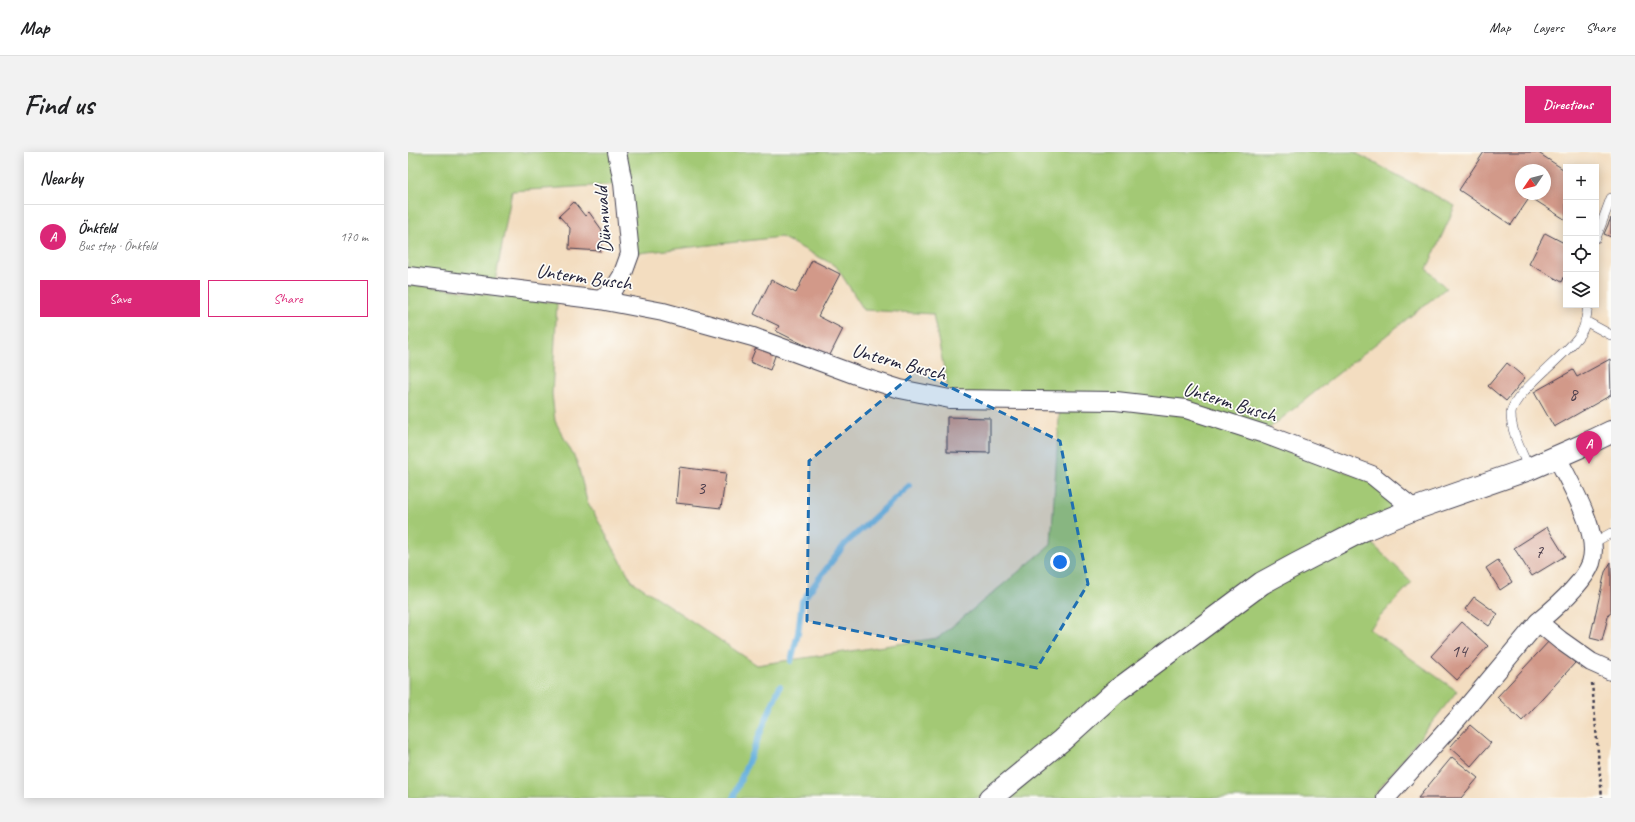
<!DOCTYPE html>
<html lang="en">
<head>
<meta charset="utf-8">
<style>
  body { margin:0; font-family:Caveat,sans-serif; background:#f2f2f2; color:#202124 }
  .controls { position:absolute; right:12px; top:12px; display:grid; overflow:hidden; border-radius:0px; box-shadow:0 2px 10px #0003 }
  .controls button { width:36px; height:36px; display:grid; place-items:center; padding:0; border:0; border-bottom:1px solid #e0e0e0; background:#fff; color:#202124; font:20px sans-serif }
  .compass { position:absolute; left:1107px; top:12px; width:36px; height:36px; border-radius:50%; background:#fff; box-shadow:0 2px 10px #0003; rotate:235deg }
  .you { position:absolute; left:652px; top:410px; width:14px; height:14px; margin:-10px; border:3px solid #fff; border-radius:50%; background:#1a73e8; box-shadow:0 0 0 6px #1a73e833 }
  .badge { display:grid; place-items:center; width:26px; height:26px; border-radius:50%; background:#db2777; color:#fff; font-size:13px; font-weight:700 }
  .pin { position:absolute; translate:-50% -33px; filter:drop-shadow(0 1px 2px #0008) }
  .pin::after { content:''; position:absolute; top:21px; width:14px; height:12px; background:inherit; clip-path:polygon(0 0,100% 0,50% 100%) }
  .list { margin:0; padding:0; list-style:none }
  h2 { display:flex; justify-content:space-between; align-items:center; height:52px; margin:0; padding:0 16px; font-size:17px }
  h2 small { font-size:13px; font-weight:400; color:#757577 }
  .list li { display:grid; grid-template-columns:26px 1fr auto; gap:12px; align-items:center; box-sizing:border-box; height:64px; padding:0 16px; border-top:1px solid #e0e0e0 }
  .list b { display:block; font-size:15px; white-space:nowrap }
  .list p { margin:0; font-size:13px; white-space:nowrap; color:#757577 }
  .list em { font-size:13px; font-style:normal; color:#757577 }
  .actions { display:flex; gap:8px; padding:12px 16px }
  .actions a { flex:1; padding:9px 0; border:1px solid #db2777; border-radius:0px; text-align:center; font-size:14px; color:#db2777 }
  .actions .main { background:#db2777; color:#fff }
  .icon { flex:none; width:22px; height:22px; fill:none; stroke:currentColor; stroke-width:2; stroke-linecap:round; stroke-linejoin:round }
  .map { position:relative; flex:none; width:1203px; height:646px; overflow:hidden; border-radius:0px }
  header { display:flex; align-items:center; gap:24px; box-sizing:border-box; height:56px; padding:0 20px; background:#fff; border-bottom:1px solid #e0e0e0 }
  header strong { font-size:19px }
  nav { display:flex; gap:22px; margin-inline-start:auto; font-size:14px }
  .intro { display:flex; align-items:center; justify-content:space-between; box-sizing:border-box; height:96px; padding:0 24px }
  h1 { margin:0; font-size:28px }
  .button { padding:10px 18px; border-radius:0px; background:#db2777; color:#fff; font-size:14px; font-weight:700 }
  main { display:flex; gap:24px; padding:0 24px }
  aside { flex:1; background:#fff; border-radius:0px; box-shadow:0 2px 10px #0003 }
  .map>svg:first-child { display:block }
  .green { fill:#a3c974; stroke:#627658 }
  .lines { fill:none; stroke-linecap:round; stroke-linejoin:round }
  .stream { stroke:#66b0de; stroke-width:6 }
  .building { fill:#d29989; fill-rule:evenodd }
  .service-casing { stroke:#413e4f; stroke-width:10 }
  .minor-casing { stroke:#413e4f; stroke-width:20 }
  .tertiary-casing { stroke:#413e4f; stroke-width:24 }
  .path { stroke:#413e4f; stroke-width:2.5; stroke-dasharray:3 3; stroke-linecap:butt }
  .service { stroke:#fff; stroke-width:9 }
  .minor { stroke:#fff; stroke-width:18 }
  .tertiary { stroke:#fff; stroke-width:22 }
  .marked { fill:#1f6fb2; fill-opacity:0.2; stroke:#1f6fb2; stroke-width:3; stroke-dasharray:8 5; stroke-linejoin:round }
  .labels { text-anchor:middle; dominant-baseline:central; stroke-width:3.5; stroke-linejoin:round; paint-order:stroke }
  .number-label { font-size:18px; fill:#4e404e }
  .street-label { font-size:20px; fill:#22223b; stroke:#fdfcf7 }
</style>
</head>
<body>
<header>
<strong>Map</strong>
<nav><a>Map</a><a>Layers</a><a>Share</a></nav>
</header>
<div class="intro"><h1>Find us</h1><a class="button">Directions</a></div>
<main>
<aside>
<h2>Nearby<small></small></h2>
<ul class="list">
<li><span class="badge">A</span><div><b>Önkfeld</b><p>Bus stop · Önkfeld</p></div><em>170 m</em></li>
</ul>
<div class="actions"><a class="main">Save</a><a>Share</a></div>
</aside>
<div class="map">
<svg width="1203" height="646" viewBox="0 0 1203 646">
  <rect width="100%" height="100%" fill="#fdfcf7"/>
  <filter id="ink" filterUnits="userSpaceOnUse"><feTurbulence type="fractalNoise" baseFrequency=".025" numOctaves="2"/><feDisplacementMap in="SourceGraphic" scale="8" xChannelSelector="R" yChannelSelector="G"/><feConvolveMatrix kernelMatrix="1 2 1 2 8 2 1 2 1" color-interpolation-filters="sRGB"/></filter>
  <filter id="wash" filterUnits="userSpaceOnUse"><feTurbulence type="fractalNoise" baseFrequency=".012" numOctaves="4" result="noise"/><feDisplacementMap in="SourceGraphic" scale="16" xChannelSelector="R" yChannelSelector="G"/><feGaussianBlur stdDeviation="0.9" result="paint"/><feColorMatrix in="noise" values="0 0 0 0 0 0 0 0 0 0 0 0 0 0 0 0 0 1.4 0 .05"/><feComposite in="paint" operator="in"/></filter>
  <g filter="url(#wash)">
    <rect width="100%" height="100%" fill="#f3ddc0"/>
    <g class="green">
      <path d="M0 0H946L1047 54 1019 117 1038 136 859 278 784 255 542 247 525 162 456 158 428 114 373 85 222 102 215 32 104 39 86 136 0 124Z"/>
      <path d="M0 132 149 151 144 242 147 269 169 310 179 349 224 429 349 513 530 486 643 393 652 252 780 263 958 327 997 354 950 374 570 646H0Z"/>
      <path d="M954 382 1004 430 961 477 1049 539 964 646H593L711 544 857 434Z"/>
    </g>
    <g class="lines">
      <g class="stream">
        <path d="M383 509 390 481 394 449 437 392 501 334"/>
        <path d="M325 646 372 534"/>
      </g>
    </g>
    <g id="blocks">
      <g class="building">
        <path d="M1076 0H1129L1158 19V68L1122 45 1103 73 1051 38ZM1113 18H1137V42H1113Z"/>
        <path d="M166 50 177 64 181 60 194 78 193 99 161 97 162 76 151 64Z"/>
        <path d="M1203 66V85L1196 82Z"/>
        <path d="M1137 81 1158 92V121L1154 130 1121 112Z"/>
        <path d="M404 108 432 122 410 164 435 177 421 205 368 179 371 174 346 162 363 128 388 141Z"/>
        <path d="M349 193 368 201 362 218 342 210Z"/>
        <path d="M1202 207 1203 243 1146 275 1126 240 1165 218 1169 225Z"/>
        <path d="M1099 211 1117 226 1098 249 1080 234Z"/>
        <path d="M539 265 582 266V301L539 300Z"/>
        <path d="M271 315 318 321 313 356 268 351Z"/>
        <path d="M1139 375 1157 404 1124 424 1106 396Z"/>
        <path d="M1090 408 1104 430 1092 438 1078 416Z"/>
        <path d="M1203 410V461H1201L1194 489 1182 486 1197 420Z"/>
        <path d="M1066 445 1090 462 1081 474 1057 457Z"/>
        <path d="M1054 470 1080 494 1049 528 1023 504Z"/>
        <path d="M1142 488 1167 511 1114 569 1089 545Z"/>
        <path d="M1062 573 1083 591 1063 614 1042 595Z"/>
        <path d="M1044 605 1070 626 1053 646H1010Z"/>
      </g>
    </g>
  </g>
  <g filter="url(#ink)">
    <use href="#blocks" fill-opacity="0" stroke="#413e4f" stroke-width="1"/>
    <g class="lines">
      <defs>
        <g id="service">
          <path d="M1188 86 1203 46"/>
          <path d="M1177 169 1203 183"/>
          <path d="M1121 317C1114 300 1103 280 1103 262 1104 240 1164 201 1175 177 1178 170 1179 161 1180 153"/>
          <path d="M1185 391 1203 381"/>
        </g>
        <g id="minor">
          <path d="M0 124 192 148 255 160 345 185 451 224 492 237 542 247 708 249 778 257 856 282 964 323 1006 357"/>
          <path d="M192 148 206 137 214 124 222 102 215 31 209 0"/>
          <path d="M1149 305C1162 332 1193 381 1183 411 1176 431 1147 456 1130 470L1152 488 1183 510 1203 519"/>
          <path d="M978 646 1049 567 1130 470"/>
        </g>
        <path id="tertiary" d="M583 646 654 588 707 540 854 431 889 412 955 378 1006 357 1121 317 1178 292 1203 280"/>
      </defs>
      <use href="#service" class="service-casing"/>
      <use href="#minor" class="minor-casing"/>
      <use href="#tertiary" class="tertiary-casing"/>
      <path class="path" d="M1184 531 1194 646"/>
      <use href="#service" class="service"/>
      <use href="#minor" class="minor"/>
      <use href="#tertiary" class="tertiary"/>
    </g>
  </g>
  <path class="marked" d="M509 219 652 289 680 432 629 516 399 469 401 309Z"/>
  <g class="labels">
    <g class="number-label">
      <text x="1165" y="242">8</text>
      <text x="293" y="336">3</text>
      <text x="1131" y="400">7</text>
      <text x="1051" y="499">14</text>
    </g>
    <g class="street-label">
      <text transform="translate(195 68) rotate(-94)">Dünnwald</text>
      <text transform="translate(176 125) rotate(8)">Unterm Busch</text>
      <text transform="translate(491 210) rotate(15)">Unterm Busch</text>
      <text transform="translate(822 250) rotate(17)">Unterm Busch</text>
    </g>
  </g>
</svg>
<div class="controls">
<button>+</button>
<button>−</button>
<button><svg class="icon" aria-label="locate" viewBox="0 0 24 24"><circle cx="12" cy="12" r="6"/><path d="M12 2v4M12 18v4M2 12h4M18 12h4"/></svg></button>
<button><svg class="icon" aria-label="layers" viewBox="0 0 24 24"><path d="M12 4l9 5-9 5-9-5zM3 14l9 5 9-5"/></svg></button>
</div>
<svg class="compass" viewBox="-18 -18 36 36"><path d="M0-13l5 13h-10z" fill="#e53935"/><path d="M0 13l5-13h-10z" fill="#757577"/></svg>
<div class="you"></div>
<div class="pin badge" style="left:1181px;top:312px">A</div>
</div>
</main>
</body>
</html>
